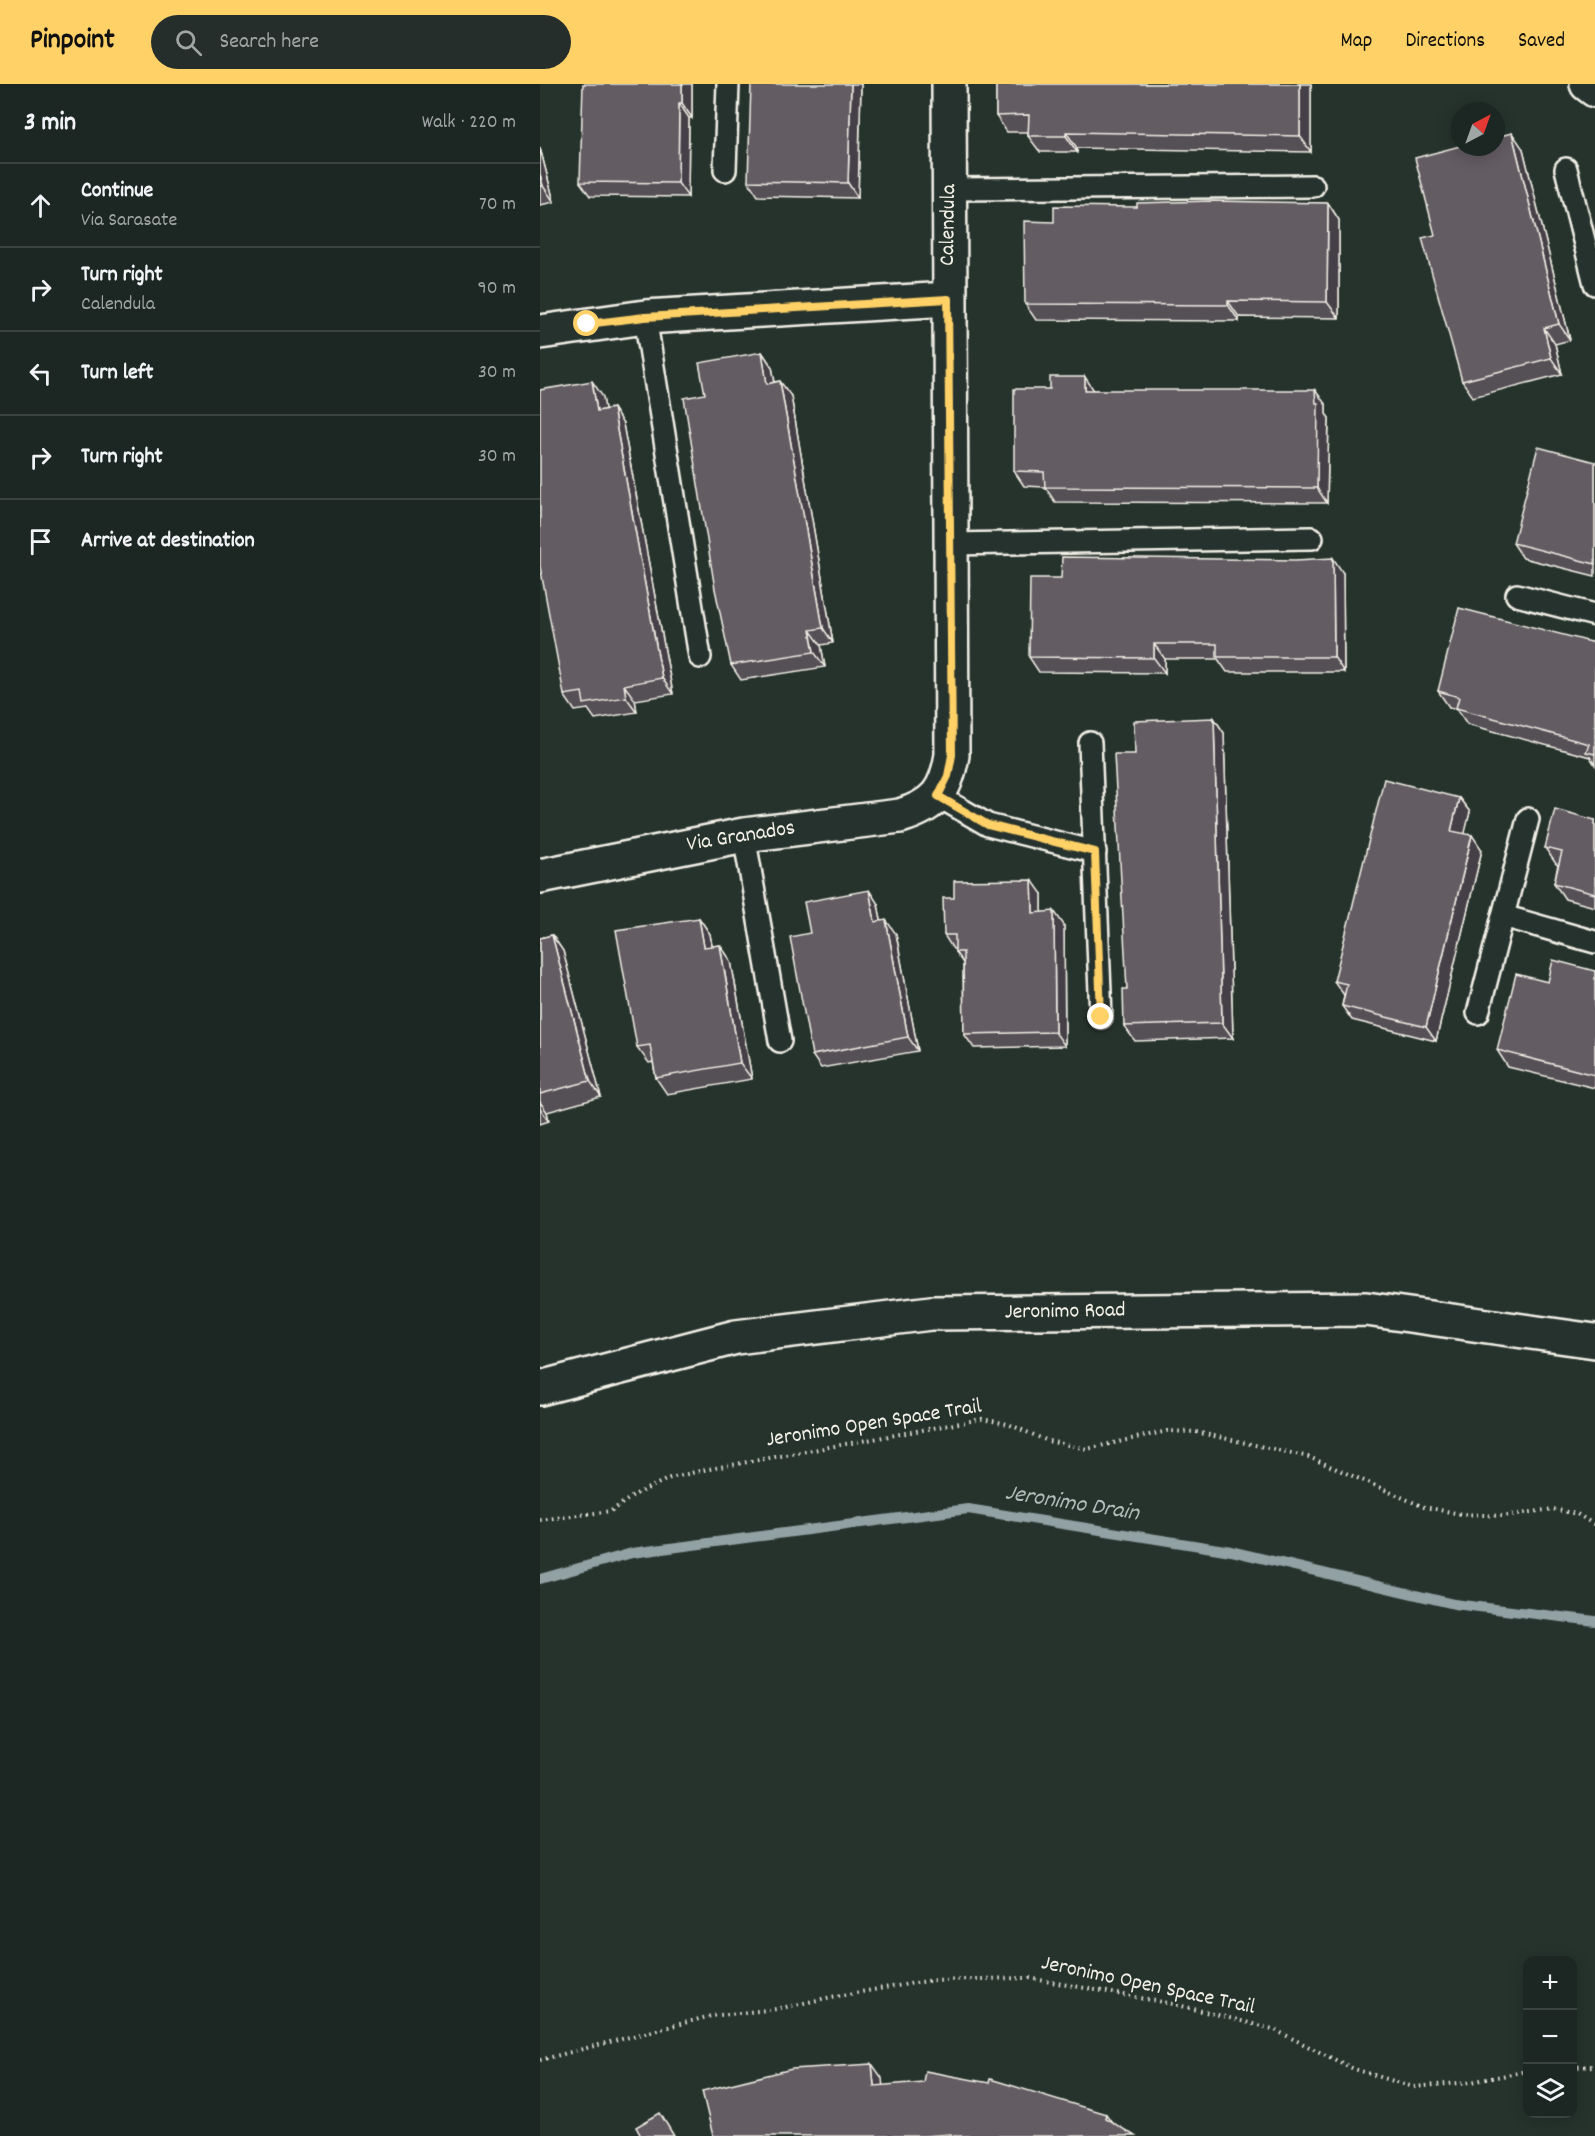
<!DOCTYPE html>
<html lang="en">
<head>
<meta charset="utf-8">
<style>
  body { margin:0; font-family:Dekko,sans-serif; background:#252e2a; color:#f1f3f6 }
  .controls { position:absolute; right:18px; bottom:18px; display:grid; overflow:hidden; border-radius:12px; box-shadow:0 3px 15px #0003 }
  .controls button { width:54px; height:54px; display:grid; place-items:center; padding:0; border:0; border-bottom:2px solid #3a4340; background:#1c2622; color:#f1f3f6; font:30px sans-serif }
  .compass { position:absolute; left:911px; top:18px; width:54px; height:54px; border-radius:50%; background:#1c2622; box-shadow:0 3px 15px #0003; rotate:41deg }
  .stop { position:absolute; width:18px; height:18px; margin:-14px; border:4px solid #ffd166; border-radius:50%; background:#fff }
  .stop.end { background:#ffd166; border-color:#fff; box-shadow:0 2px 6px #0008 }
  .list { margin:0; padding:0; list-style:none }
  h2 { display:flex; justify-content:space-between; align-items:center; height:78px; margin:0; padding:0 24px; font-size:26px }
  h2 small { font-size:20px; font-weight:400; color:#a0a5a5 }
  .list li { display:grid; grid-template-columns:39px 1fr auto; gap:18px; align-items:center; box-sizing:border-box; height:84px; padding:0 24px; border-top:2px solid #3a4340 }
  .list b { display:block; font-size:22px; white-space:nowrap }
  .list p { margin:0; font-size:20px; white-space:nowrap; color:#a0a5a5 }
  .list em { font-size:20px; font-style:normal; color:#a0a5a5 }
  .icon { flex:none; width:33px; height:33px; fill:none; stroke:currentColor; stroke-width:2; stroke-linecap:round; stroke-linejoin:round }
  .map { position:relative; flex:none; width:1055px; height:2052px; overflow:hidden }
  header { display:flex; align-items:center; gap:36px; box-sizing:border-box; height:84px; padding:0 30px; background:#ffd166; color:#111 }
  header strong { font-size:28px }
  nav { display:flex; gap:33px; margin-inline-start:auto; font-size:21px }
  .search { width:420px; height:54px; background:#252e2a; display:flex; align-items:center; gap:15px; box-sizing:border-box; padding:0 21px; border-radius:33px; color:#a0a5a5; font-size:22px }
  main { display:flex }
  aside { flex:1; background:#1c2622 }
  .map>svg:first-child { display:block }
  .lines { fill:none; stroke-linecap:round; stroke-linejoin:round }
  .stream { stroke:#92a1a3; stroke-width:10 }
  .service-casing { stroke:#f4f1e8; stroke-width:26 }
  .minor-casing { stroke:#f4f1e8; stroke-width:38 }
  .tertiary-casing { stroke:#f4f1e8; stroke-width:38 }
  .secondary-casing { stroke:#f4f1e8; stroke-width:38 }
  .path { stroke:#f4f1e8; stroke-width:4; stroke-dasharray:1.5 4.5; stroke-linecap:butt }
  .service { stroke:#26332d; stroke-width:21 }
  .minor { stroke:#26332d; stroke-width:33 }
  .tertiary { stroke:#26332d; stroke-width:33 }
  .secondary { stroke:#26332d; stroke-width:33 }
  .wall { fill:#554f56; stroke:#f4f1e8; stroke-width:1.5 }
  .shaded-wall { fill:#454046; stroke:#f4f1e8; stroke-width:1.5 }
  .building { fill:#635c64; stroke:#f4f1e8; stroke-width:1.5 }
  .route { stroke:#ffd166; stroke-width:8 }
  .labels { text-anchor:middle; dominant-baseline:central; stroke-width:5; stroke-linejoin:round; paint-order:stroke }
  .street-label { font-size:22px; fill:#f4f1e8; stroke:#26332d }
  .water-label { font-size:24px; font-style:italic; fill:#b2bcba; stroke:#26332d }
</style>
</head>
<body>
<header>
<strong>Pinpoint</strong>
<div class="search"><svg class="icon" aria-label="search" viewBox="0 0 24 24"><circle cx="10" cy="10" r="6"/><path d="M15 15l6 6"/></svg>Search here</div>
<nav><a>Map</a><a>Directions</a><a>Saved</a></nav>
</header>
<main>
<aside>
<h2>3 min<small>Walk · 220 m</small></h2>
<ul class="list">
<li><svg class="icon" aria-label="ahead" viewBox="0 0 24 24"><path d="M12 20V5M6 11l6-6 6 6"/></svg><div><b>Continue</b><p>Via Sarasate</p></div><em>70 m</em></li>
<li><svg class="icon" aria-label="right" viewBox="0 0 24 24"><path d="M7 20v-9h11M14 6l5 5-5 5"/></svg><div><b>Turn right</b><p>Calendula</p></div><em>90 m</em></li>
<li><svg class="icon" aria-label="left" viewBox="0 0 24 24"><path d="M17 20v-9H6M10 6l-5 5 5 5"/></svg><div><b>Turn left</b></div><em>30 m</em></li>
<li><svg class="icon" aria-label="right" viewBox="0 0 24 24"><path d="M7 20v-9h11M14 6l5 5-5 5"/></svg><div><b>Turn right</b></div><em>30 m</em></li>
<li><svg class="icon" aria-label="arrive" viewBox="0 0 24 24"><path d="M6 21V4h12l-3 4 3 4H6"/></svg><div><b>Arrive at destination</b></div></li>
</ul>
</aside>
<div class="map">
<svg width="1055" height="2052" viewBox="0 0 1055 2052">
  <rect width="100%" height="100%" fill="#26332d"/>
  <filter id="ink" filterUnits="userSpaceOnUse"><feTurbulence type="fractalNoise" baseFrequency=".0167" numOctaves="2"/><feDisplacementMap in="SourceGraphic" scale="12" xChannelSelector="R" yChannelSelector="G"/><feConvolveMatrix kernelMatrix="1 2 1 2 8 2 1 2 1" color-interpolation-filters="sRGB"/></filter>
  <g filter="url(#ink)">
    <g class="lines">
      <path class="stream" d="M0 1495 92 1469 428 1425 691 1467 914 1520 1055 1537"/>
      <defs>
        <g id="service">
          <path d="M1026 85 1055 200"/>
          <path d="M185 86 188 0"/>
          <path d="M410 105 773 102"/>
          <path d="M105 233 160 573"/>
          <path d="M409 460 772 454"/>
          <path d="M977 511 1055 531"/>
          <path d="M550 659 561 933"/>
          <path d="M398 712 448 741 555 768"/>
          <path d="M204 751 240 957"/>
          <path d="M963 832 1055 858"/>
          <path d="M938 929 988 735"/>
        </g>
        <g id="minor">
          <path d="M1047 0 1055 6"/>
          <path d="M0 248 105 233 409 215"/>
        </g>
        <path id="tertiary" d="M0 792 204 751 360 732C396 721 406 707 412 671L409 0"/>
        <path id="secondary" d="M0 1304 196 1253 391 1229 826 1225 1055 1257"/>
      </defs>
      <use href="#service" class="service-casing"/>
      <use href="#minor" class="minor-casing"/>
      <use href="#tertiary" class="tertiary-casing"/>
      <use href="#secondary" class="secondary-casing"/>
      <g class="path">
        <path d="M0 1436 71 1427 96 1410 130 1394 164 1386 442 1335 468 1340 508 1357 547 1365 627 1347 656 1348 769 1373 884 1423 921 1430 963 1432 1013 1425 1037 1430 1055 1441"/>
        <path d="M0 1976 171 1932 237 1925 291 1913 393 1896 489 1894 634 1920 733 1945 814 1985 873 2003 931 1998 987 1987"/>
        <path d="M1032 1983 1055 1982"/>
      </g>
      <use href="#service" class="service"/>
      <use href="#minor" class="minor"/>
      <use href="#tertiary" class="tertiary"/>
      <use href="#secondary" class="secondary"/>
    </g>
    <g class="wall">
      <path d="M152 0V34H149L148 113 50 112 40 98Z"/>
      <path d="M321 0 318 114 218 112 208 97Z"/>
      <path d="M456 0H771V68L537 64V68H500L488 52V48H467L456 32Z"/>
      <path d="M0 64 14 118 0 121Z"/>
      <path d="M983 65 1030 256 1015 260 1022 290 933 313 922 297 895 151Z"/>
      <path d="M788 119 799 136V234L699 233V237L496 236 485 220 514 138 597 123Z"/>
      <path d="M222 268 232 283 235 298 251 312 293 559 281 561 285 583 201 596 191 581 165 310Z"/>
      <path d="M554 306 786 321V330L789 334 787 419 515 418 505 403 484 402 474 387Z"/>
      <path d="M63 313 65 326 83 340 133 610 95 616 97 628 55 635 48 625 35 627 24 611Z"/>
      <path d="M1055 378V492L983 474 973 459Z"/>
      <path d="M803 489 804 588H687L678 575H625V589L499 588 489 573Z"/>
      <path d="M1055 559V681L1050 673 927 640 917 625 909 623 898 607Z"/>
      <path d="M674 634 684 649 693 954 595 957 584 942 587 905 595 670Z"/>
      <path d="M919 714 930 728 924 750 942 766 896 957 812 936 802 922 804 911 794 897Z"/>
      <path d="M1055 736V823L1025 815 1014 799 1018 781 1016 780 1005 764Z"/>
      <path d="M502 810V828L524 841 525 962 434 964 424 950 423 879 415 868V865H413L404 851Z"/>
      <path d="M338 820 341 837 356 850 378 967 281 984 272 971 270 849Z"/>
      <path d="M159 834 170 850 172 862 180 861 191 877 212 995 127 1010 116 994 113 978 109 979 97 963Z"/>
      <path d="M12 851 23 867 61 1013 7 1028 9 1037 0 1040V854Z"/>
      <path d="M1055 887V1004L968 983 957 966 1008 898Z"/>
    </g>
    <g class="shaded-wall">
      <path d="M142 0H152V34L142 19Z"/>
      <path d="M311 0H321L318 114 308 99Z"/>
      <path d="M760 0H771V68L760 52Z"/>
      <path d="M139 19 149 34 148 113 138 99Z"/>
      <path d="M526 48 537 64V68L526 52Z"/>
      <path d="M972 49 983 65 1030 256 1019 240Z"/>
      <path d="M0 64 14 118 3 102 0 90Z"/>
      <path d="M788 119 799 136V234L787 218Z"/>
      <path d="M688 217 699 233V237L688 221Z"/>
      <path d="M1004 244 1015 260 1022 290 1011 274Z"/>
      <path d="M222 268 232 283 238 315 227 300Z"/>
      <path d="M545 293 555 308 545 306Z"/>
      <path d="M52 297 63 313 68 343 57 327Z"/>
      <path d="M240 297 251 312 293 559 283 544Z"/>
      <path d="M775 306 786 321V330L789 334 787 419 777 404Z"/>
      <path d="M73 324 83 340 133 610 122 594Z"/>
      <path d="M793 474 803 489 804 588 794 573Z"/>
      <path d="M270 546 281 561 285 583 274 568Z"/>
      <path d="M614 560 625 575V589L614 574Z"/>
      <path d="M84 601 95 616 97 628 86 613Z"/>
      <path d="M674 634 684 649 693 954 682 939Z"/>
      <path d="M919 714 930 728 922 761 911 747Z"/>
      <path d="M932 751 942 766 896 957 886 943Z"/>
      <path d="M492 796 502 810V842L493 829Z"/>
      <path d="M329 806 338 820 344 852 335 838Z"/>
      <path d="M514 827 524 841 525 962 515 948Z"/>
      <path d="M159 834 170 850 175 879 164 863Z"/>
      <path d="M346 836 356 850 378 967 368 953Z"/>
      <path d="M12 851 23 867 61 1013 50 997Z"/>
      <path d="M180 861 191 877 212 995 200 979Z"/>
      <path d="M0 1018 7 1028 9 1037 0 1024Z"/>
      <path d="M332 1980 342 1994 344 2016 334 2002Z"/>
      <path d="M566 2030 576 2044 565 2034Z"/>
    </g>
    <g class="building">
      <path d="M43 0H142V19H139L138 99 40 98Z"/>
      <path d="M211 0H311L308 99 208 97Z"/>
      <path d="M456 0H760V52L526 48V52H488L489 31 456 32Z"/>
      <path d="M972 49 1019 240 1004 244 1011 274 922 297 882 154 895 151 875 74 920 62 956 63V53Z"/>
      <path d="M0 90 3 102H0Z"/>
      <path d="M672 117 788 119 787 218 688 217V221L485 220 484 137 514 138V122L597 123V119Z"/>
      <path d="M222 268 227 300 240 297 283 544 270 546 274 568 191 581 175 505 144 314 165 310 159 279Z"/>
      <path d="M510 293H545V306H775L776 319H778L777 404 505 403 504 388 474 387V305H510Z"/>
      <path d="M52 297 57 327 73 324 122 594 84 601 86 613 44 620 42 608 24 611 0 482V306Z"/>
      <path d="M998 363 1055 378V480L973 459Z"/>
      <path d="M522 473 755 476 793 474 794 573H677V560H614V574L489 573 490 494H521Z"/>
      <path d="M919 524 1055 559V670L1046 668 1049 660 916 624 919 613 898 607Z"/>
      <path d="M674 634 682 939 584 942 583 905H587L574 670H595L594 637Z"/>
      <path d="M844 695 919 714 911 747 932 751 886 943 802 922 807 900 794 897Z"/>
      <path d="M1015 725 1055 736V810L1014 799 1022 768 1005 764Z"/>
      <path d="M492 796 493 829 514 827 515 948 424 950 423 868H415V851H404L403 814H414V797Z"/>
      <path d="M329 806 335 838 346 836 368 953 272 971 250 853 270 849 264 818Z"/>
      <path d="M159 834 164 863 180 861 200 979 116 994 110 961 97 963 76 846Z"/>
      <path d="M12 851 50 997 0 1010V854Z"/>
      <path d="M1013 876 1055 887V991L957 966 976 890 1008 898Z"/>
      <path d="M332 1980 334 2002 383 1998 385 1987 449 1999 450 1995 566 2030 565 2034 595 2052H411V2050L383 2052H173L162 2007 252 1985Z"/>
      <path d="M120 2029 134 2052H101L96 2043Z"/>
    </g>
  </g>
  <g class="lines" filter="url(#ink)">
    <path class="route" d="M47 240 105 233 408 215 412 671 408 692 398 712 448 741 555 768 561 933"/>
  </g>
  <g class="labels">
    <g class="street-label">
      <text transform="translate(409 141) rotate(-89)">Calendula</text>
      <text transform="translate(201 753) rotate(-9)">Via Granados</text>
      <text transform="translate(525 1228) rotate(-1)">Jeronimo Road</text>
      <text transform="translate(334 1340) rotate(-9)">Jeronimo Open Space Trail</text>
      <text transform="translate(608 1902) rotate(12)">Jeronimo Open Space Trail</text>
    </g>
    <g class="water-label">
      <text transform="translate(532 1420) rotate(9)">Jeronimo Drain</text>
    </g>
  </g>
</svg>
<div class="controls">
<button>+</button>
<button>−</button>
<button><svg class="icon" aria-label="layers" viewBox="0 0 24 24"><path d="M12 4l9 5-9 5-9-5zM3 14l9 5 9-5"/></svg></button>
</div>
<svg class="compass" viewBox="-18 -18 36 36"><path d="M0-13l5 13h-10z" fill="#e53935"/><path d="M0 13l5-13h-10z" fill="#a0a5a5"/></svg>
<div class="stop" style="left:47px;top:240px"></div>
<div class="stop end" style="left:561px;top:933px"></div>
</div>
</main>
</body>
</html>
